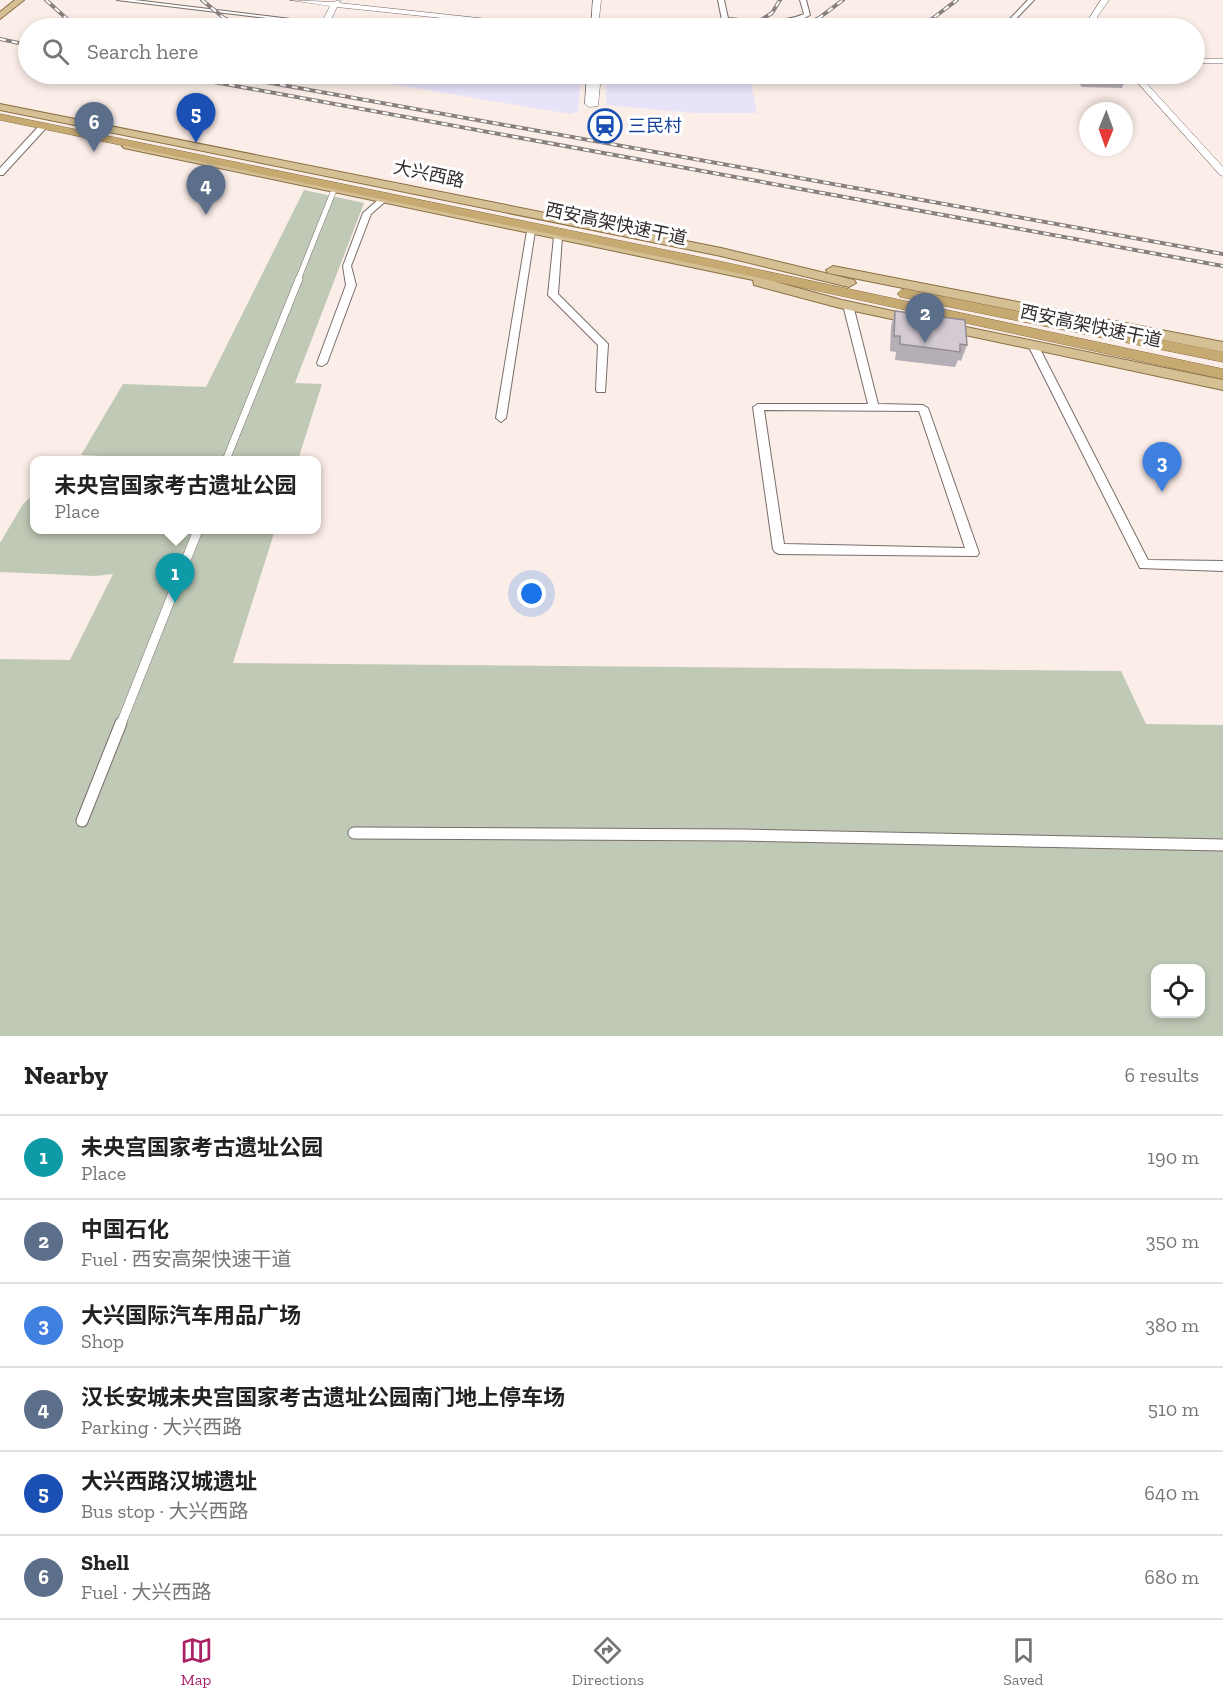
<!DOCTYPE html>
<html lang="en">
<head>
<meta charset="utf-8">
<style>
  body { margin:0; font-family:"Zilla Slab","Noto Sans SC",serif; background:#f6f6f6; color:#222 }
  .controls { position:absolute; right:18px; bottom:18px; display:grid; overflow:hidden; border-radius:12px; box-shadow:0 3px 9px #0003 }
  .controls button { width:54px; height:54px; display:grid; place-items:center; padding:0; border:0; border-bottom:2px solid #e0e0e0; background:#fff; color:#222; font:30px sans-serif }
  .compass { position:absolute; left:1079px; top:102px; width:54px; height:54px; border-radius:50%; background:#fff; box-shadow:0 3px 9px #0003; rotate:181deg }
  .you { position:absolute; left:532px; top:594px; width:21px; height:21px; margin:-15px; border:4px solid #fff; border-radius:50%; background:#1a73e8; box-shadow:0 0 0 9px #1a73e833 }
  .badge { display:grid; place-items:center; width:39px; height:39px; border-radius:50%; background:#aa2166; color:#fff; font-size:20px; font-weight:700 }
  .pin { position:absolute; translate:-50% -50px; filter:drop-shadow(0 2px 3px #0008) }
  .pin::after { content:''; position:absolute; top:32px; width:21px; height:18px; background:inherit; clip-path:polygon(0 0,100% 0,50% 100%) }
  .popup { position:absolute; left:30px; top:456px; width:291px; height:78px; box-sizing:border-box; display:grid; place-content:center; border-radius:12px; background:#fff; filter:drop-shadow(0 2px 4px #0005); font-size:20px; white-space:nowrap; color:#767676 }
  .popup b { font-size:22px; color:#222 }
  .popup::after { content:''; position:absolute; left:50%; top:100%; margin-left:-12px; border:12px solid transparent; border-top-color:#fff }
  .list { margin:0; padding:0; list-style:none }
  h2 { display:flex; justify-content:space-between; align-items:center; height:78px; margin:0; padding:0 24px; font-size:26px }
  h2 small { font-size:20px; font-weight:400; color:#767676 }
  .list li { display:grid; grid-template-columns:39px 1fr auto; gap:18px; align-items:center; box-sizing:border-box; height:84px; padding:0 24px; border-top:2px solid #e0e0e0 }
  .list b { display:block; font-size:22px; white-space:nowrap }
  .list p { margin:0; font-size:20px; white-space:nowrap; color:#767676 }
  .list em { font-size:20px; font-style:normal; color:#767676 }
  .icon { flex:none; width:33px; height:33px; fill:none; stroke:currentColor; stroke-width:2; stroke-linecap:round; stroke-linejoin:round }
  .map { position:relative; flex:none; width:1223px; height:1036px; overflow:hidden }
  .search { position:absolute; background:#fff; box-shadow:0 3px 9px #0003; left:18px; right:18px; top:18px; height:66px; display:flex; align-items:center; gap:15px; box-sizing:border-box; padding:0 21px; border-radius:33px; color:#767676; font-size:22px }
  .sheet { height:582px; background:#fff }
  nav { display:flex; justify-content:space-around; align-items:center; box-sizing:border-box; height:84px; border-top:2px solid #e0e0e0; background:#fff; font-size:16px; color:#767676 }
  nav a { display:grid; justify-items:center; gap:3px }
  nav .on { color:#aa2166 }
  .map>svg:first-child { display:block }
  .education { fill:#e7e3f9 }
  .green { fill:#bfc9b6; fill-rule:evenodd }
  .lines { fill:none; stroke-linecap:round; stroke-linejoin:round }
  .pedestrian-far3-casing { stroke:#796d69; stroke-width:6 }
  .pedestrian-far2-casing { stroke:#796d69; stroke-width:8 }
  .pedestrian-far1-casing { stroke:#796d69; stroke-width:10 }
  .pedestrian-casing { stroke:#796d69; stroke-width:13 }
  .minor-casing { stroke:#796d69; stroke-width:2 }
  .tertiary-casing { stroke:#796d69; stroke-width:1 }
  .primary-casing { stroke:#8a7042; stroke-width:2 }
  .trunk-casing { stroke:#8a7042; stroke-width:1 }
  .pedestrian-far3 { stroke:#fff; stroke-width:5 }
  .pedestrian-far2 { stroke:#fff; stroke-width:7 }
  .pedestrian-far1 { stroke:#fff; stroke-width:9 }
  .pedestrian { stroke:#fff; stroke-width:11 }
  .minor { fill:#fff; fill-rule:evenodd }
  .tertiary { fill:#fff; fill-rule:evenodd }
  .primary { fill:#d5bf95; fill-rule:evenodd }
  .trunk { fill:#c7aa72; fill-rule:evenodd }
  .rail-casing { stroke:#89807d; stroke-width:4 }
  .rail { stroke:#fff; stroke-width:2; stroke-dasharray:6; stroke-linecap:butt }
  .wall { fill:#b5aeb6 }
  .building { fill:#d3cad4; stroke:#948d94; stroke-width:1.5 }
  .labels { text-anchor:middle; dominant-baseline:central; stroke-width:6; stroke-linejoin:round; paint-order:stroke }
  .far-transit-label { font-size:18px; fill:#164399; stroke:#fff; text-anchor:start }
  .far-street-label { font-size:18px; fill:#332e2c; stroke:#fff }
</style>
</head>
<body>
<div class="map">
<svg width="1223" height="1036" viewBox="0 0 1223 1036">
  <rect width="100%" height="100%" fill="#fbede8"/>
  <g class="education">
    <path d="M331 74H581L578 111 571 114Z"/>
    <path d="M607 74H749L757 113H694L606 105Z"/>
  </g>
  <g class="green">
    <path d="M304 190 364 203 295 383 322 384 298 460H120L122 457 81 455 123 384 206 387Z"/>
    <path d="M34 494V530H275L233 663 1121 671 1146 724 1223 725V1036H0V659L70 660 113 574 95 576 0 572V543L23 504ZM1156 969H1200V1014H1156Z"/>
  </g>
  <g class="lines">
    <defs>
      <path id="pedestrian-far3" d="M298 280 334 190"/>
      <path id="pedestrian-far2" d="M226 460 299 279"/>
      <path id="pedestrian-far1" d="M121 724 198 530"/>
      <g id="pedestrian">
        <path d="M82 821 121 723"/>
        <path d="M354 833 741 835 1223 845"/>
      </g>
      <g id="minor">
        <path d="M117 0H135L364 28H350Z"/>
        <path d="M718 0H724L728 18C753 20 780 24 804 14L800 0H806L810 15C786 30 752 23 725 22L722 20Z"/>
        <path d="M1028 0H1034L1010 25H1006V23Z"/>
        <path d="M39 126 46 128 3 175H0V168Z"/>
        <path d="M380 198 387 200 371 214 351 266 356 285 327 363 322 366 318 365 317 363 346 285 343 266 363 213Z"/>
        <path d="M531 228 535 231 506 418 501 422 496 418 527 231Z"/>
        <path d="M558 234 562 237 558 294 608 344 605 392H597L596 390 598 345 548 295 554 237Z"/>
        <path d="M848 302 853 305 878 404 923 405 928 408 979 553 977 556 779 554 775 552 773 549 753 407 758 404H868L843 305ZM764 410 919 411 965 548 784 544Z"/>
        <path d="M1033 342 1038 345 1148 560 1223 561V571L1140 568 1028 345Z"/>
      </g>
      <g id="tertiary">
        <path d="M290 0 332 2 341 0 339 3 553 26 557 28H537L337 7 329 24 325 26 321 24 330 6Z"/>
        <path d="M593 0H601L598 28H591Z"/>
        <path d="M1101 0H1109L1097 17V28H1090V17Z"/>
        <rect x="1194" y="59" width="29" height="4"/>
        <path d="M587 74H601L598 106 589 107 585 104Z"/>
        <path d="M1130 74H1138L1223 167V176L1220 175Z"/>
      </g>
      <g id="primary">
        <path d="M15 0H24L0 19V12Z"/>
        <path d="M0 104 721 248 854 280 856 283 849 287 721 256 0 110Z"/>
        <path d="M128 143 771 276 776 277 778 280 776 282 842 300 920 317 922 320 915 324 840 308 754 285 753 280 124 148 122 146Z"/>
        <path d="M833 266 1223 342V352L828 273 826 270Z"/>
        <path d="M942 322 1223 380V390L937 329 935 326Z"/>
      </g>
      <g id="trunk">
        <path d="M0 114 690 255 1223 369V379L690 263 0 120Z"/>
        <path d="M905 289 1223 352V362L900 297 897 294 900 291Z"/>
      </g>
    </defs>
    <use href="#pedestrian-far3" class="pedestrian-far3-casing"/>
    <use href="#pedestrian-far2" class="pedestrian-far2-casing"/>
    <use href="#pedestrian-far1" class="pedestrian-far1-casing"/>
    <use href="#pedestrian" class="pedestrian-casing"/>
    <use href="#minor" class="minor-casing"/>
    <use href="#tertiary" class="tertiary-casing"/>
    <use href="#primary" class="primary-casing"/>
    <use href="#trunk" class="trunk-casing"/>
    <use href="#pedestrian-far3" class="pedestrian-far3"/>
    <use href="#pedestrian-far2" class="pedestrian-far2"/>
    <use href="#pedestrian-far1" class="pedestrian-far1"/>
    <use href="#pedestrian" class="pedestrian"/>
    <use href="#minor" class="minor"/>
    <use href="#tertiary" class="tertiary"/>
    <use href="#primary" class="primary"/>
    <use href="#trunk" class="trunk"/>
    <defs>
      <g id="rail">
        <path d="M46 0 77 28"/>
        <path d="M202 0 224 18 249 28"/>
        <path d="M748 28 772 13 780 0"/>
        <path d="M796 28 819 18 843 0"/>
        <path d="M913 28 928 22 957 0"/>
        <path d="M0 39 28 45"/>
        <path d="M170 74 1223 266"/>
        <path d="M221 74 1223 254"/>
      </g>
    </defs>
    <use href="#rail" class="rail-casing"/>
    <use href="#rail" class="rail"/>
  </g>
  <g class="wall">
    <path d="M1071 74H1126L1127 75 1122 88 1082 87Z"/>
    <path d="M895 311 967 345 961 361 958 360 955 367 895 360 896 352 890 351 891 326Z"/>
  </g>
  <g class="building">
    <path d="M1086 74H1126L1127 75 1087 74Z"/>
    <path d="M895 311 965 320 967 345 960 344V352L900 344V336H894Z"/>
  </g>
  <defs>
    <symbol id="station-ring" viewBox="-11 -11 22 22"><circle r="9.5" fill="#fff" stroke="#1a4fb4" stroke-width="1.5"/><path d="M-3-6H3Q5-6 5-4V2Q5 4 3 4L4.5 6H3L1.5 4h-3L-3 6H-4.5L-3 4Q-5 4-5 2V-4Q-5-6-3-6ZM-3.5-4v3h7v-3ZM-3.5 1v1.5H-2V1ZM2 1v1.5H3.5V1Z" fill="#1a4fb4"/></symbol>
  </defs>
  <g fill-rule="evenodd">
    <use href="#station-ring" x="586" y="107" width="38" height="38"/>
  </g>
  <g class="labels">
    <g class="far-transit-label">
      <text x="628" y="126">三民村</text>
    </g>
    <g class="far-street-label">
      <text transform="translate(429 174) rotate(12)">大兴西路</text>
      <text transform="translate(616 224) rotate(12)">西安高架快速干道</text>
      <text transform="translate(1091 326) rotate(12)">西安高架快速干道</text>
    </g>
  </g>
</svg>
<div class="controls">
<button><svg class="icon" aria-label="locate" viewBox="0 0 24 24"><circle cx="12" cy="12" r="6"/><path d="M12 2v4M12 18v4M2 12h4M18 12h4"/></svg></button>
</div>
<svg class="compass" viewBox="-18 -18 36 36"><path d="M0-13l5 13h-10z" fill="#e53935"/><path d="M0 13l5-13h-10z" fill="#767676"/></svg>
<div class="you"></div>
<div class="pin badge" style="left:175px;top:603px;background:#0f9aa8">1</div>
<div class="popup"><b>未央宫国家考古遗址公园</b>Place</div>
<div class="pin badge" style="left:925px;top:343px;background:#5c6f8a">2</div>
<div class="pin badge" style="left:1162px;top:492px;background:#3f7fe0">3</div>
<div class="pin badge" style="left:206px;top:215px;background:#5c6f8a">4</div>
<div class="pin badge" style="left:196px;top:143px;background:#1a4fb4">5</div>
<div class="pin badge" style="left:94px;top:152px;background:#5c6f8a">6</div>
<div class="search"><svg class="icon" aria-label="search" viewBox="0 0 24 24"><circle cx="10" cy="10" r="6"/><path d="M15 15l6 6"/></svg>Search here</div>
</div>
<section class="sheet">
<h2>Nearby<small>6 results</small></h2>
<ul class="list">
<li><span class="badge" style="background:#0f9aa8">1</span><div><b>未央宫国家考古遗址公园</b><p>Place</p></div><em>190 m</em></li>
<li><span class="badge" style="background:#5c6f8a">2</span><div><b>中国石化</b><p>Fuel · 西安高架快速干道</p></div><em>350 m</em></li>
<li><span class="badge" style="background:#3f7fe0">3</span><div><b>大兴国际汽车用品广场</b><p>Shop</p></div><em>380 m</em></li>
<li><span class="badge" style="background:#5c6f8a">4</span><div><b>汉长安城未央宫国家考古遗址公园南门地上停车场</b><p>Parking · 大兴西路</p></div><em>510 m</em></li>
<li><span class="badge" style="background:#1a4fb4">5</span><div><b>大兴西路汉城遗址</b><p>Bus stop · 大兴西路</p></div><em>640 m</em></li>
<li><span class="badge" style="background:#5c6f8a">6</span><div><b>Shell</b><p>Fuel · 大兴西路</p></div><em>680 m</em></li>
</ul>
</section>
<nav>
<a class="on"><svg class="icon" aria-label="map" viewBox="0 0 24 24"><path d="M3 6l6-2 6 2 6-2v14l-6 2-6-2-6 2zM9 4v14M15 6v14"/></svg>Map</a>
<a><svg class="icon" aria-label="directions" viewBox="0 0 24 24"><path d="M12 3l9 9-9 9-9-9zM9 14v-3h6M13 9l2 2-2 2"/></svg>Directions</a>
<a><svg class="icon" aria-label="saved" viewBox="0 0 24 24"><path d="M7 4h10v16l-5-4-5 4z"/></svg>Saved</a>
</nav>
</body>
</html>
